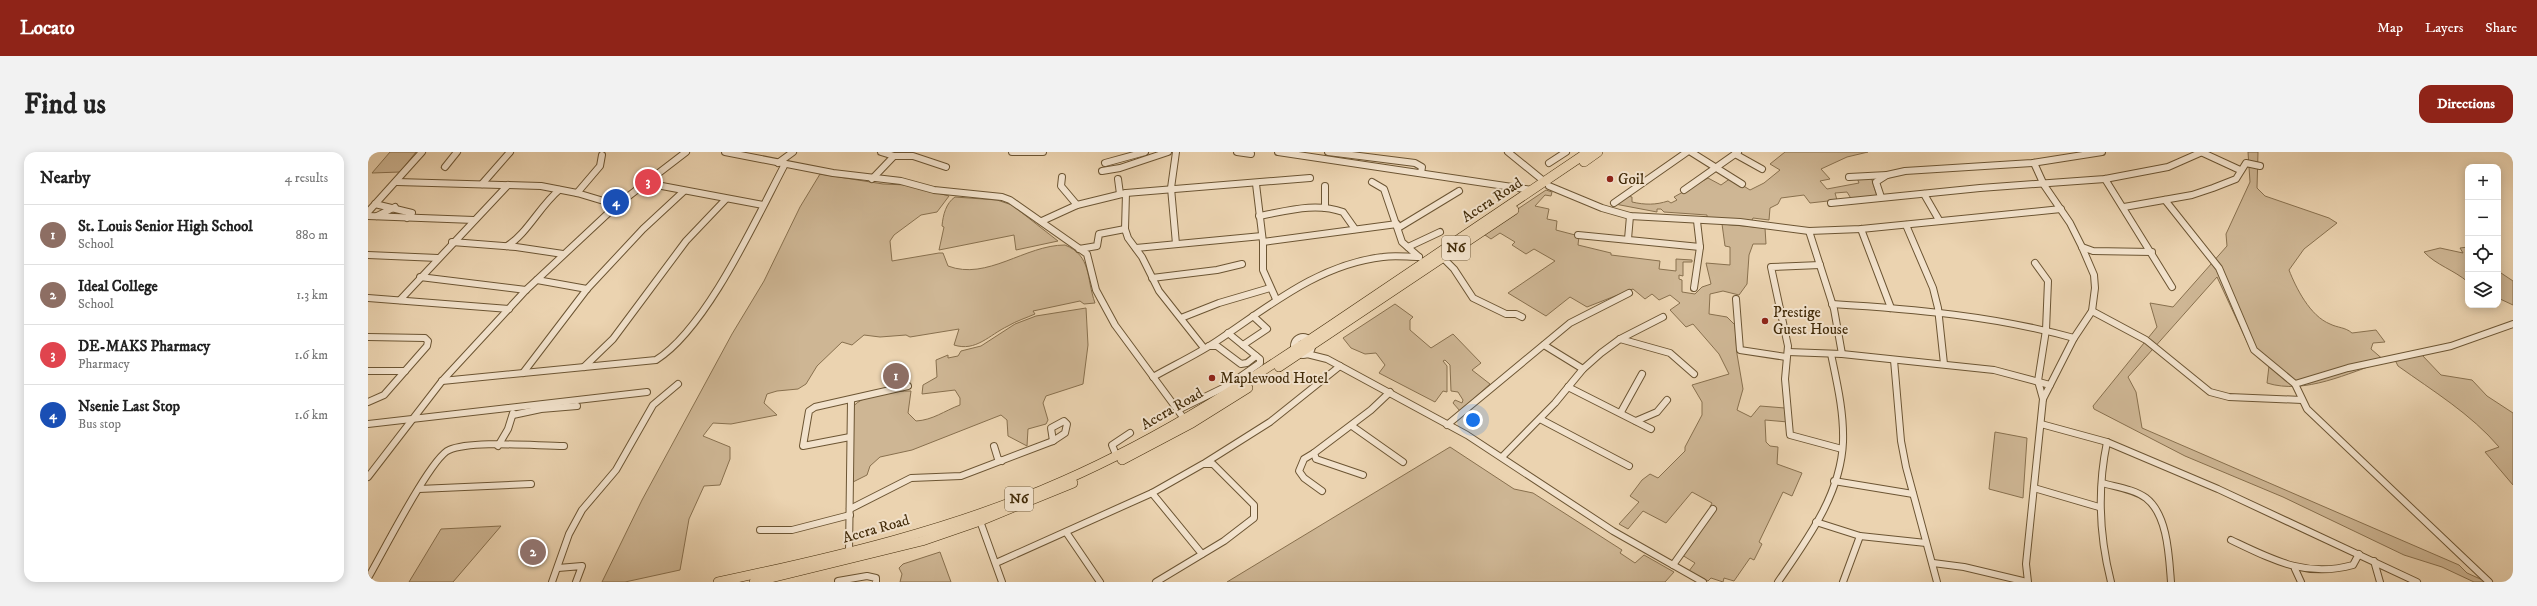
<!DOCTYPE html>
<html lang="en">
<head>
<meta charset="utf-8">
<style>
  body { margin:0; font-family:"IM FELL DW Pica",serif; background:#f2f2f2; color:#222 }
  .controls { position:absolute; right:12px; top:12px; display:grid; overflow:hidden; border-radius:8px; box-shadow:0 2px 10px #0003 }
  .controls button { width:36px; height:36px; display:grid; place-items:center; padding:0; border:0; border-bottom:1px solid #e0e0e0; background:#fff; color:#222; font:20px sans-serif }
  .you { position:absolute; left:1105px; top:268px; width:14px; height:14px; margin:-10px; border:3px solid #fff; border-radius:50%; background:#1a73e8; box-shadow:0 0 0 6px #1a73e833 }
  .badge { display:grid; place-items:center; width:26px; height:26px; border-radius:50%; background:#8f2418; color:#fff; font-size:13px; font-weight:700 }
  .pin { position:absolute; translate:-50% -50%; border:2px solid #fff; box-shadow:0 1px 4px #0006 }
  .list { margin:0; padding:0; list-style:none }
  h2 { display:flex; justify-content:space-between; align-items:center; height:52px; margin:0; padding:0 16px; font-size:17px }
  h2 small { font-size:13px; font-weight:400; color:#767676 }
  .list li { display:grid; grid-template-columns:26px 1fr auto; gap:12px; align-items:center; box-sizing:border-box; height:60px; padding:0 16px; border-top:1px solid #e0e0e0 }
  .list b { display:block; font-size:15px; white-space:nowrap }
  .list p { margin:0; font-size:13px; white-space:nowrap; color:#767676 }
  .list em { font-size:13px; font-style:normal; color:#767676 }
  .icon { flex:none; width:22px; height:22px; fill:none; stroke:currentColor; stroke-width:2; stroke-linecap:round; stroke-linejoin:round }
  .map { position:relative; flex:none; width:2145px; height:430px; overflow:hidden; border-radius:12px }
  header { display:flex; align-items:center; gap:24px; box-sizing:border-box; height:56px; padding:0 20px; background:#8f2418; color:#fff }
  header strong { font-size:19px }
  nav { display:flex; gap:22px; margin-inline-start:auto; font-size:14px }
  .intro { display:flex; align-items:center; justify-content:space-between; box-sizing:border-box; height:96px; padding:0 24px }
  h1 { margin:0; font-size:28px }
  .button { padding:10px 18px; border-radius:12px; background:#8f2418; color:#fff; font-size:14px; font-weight:700 }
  main { display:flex; gap:24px; padding:0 24px }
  aside { flex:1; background:#fff; border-radius:12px; box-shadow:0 2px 10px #0003 }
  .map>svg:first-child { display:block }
  .green { fill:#ceb694; stroke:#88704e }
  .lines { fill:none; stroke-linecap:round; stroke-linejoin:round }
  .minor-casing { stroke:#6c5533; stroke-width:8 }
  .highway-casing { stroke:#422b09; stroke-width:10 }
  .minor { stroke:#f2e2cc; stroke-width:6 }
  .highway { stroke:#ebd3b0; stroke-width:9 }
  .poi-dot { fill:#8f2418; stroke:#f2e2cc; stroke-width:1.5 }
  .labels { text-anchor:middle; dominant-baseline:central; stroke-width:4; stroke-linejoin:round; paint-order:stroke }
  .shield { fill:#f2e2cc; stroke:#776244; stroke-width:1 }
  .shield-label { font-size:14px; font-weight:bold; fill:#422b09 }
  .poi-label { font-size:15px; fill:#422b09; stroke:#f2e2cc; text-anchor:start }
  .street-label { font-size:15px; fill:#422b09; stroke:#f2e2cc }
</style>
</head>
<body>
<header>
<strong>Locato</strong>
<nav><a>Map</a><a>Layers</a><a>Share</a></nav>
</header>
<div class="intro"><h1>Find us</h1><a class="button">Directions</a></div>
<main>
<aside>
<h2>Nearby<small>4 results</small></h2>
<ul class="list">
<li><span class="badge" style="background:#8d6e63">1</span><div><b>St. Louis Senior High School</b><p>School</p></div><em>880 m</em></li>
<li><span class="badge" style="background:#8d6e63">2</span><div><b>Ideal College</b><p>School</p></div><em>1.3 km</em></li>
<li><span class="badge" style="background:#e0444e">3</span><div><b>DE-MAKS Pharmacy</b><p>Pharmacy</p></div><em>1.6 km</em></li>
<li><span class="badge" style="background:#1a4fb4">4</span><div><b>Nsenie Last Stop</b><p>Bus stop</p></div><em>1.6 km</em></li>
</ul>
</aside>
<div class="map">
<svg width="2145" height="430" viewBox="0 0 2145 430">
  <rect width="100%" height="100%" fill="#ebd3b0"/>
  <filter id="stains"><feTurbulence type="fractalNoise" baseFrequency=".005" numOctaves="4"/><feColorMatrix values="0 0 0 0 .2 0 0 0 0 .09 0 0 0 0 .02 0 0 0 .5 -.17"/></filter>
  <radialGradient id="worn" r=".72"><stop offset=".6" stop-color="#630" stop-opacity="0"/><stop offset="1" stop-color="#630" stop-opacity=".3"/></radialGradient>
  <g class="green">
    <path d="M22 0H48L32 20 4 21Z"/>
    <path d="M1417 0H1500L1479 5 1453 17 1462 27 1452 29 1459 37 1491 31 1489 26 1503 25 1509 44 1484 48 1479 40 1467 41 1469 48 1442 51 1436 43 1413 46 1410 52 1402 56 1401 68 1385 66 1383 70 1339 67V63L1296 60 1293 57H1289V60L1247 52 1260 44 1264 45V50C1277 53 1288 53 1300 49L1303 51 1309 48 1306 45 1340 26 1353 33 1363 26 1382 38 1396 31 1412 18 1402 12Z"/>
    <path d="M1880 0H1890L1889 36 1897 44 1961 66 1969 71 1936 97 1921 118C1928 136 1942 164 1962 172 1970 176 1977 175 1984 181L2008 178 2017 190 2005 191 2003 197 2017 209C1980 221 1937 243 1899 231L1901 214 1881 194 1849 125 1760 225 1768 240 1774 276 2091 413 2099 421 2119 430H2106L2074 415 2036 403 1915 345 1817 304 1726 257 1725 254 1789 175 1782 151 1805 155 1859 94 1858 82 1882 30Z"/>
    <path d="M452 22 515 32 539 33 581 44 569 60 553 63 526 83 522 89 524 109 571 101H575L580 114C619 129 657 93 697 93 724 104 718 126 727 151L716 152 712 149 665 159 667 162C658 166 648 169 640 174 621 183 608 200 586 193L591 177 542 185 538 183 512 185 496 183 484 193 474 190 449 214 438 232 430 237 409 239 399 242 396 251 409 263 363 272 345 271 335 284 362 295V307L352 333 336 334 321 367 312 418 257 430H234L274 348 364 182 396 129 432 55Z"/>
    <path d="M1178 38 1184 40 1183 44 1177 43 1167 54 1181 57 1179 67 1189 69 1188 78 1211 84 1210 93 1243 101V103L1292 109 1291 117 1308 119V107L1324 108V110H1315V124L1311 123V127L1314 128V140L1327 142 1334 135 1343 132 1338 111 1362 113V95L1357 94 1354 72 1397 76 1398 92H1385L1381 103 1379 132 1371 143 1355 139 1342 142 1341 162 1359 165 1367 173 1369 202 1375 237 1369 258 1383 265 1392 254 1417 256 1420 270 1397 268 1398 290 1402 294 1410 295 1409 312 1434 321 1424 344 1415 340 1391 390 1394 392 1386 408 1382 406 1366 429 1356 426 1355 430 1343 426 1340 429 1321 419 1327 411 1314 403 1346 358 1342 355 1344 351 1324 340 1298 371 1275 359 1260 377 1251 372 1271 350 1262 344 1274 328 1282 322 1290 326 1317 299V295L1334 263V250L1324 233 1361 222 1351 202 1325 172 1318 175 1302 158 1312 151 1302 143 1291 148 1284 142 1277 147 1265 137 1219 155 1202 145 1178 164 1140 141 1187 109 1166 97 1158 102 1144 93 1147 90 1132 81 1123 87 1114 81Z"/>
    <path d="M587 45 629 48 644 53 690 89 648 98 646 83 571 98 576 75 574 74C575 63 578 51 587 45Z"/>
    <path d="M2100 95V130C2086 118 2068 113 2056 100L2072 96 2095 101 2092 96Z"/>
    <path d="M2130 119 2145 129V153L2130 146Z"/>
    <path d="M1027 152 1045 165 1042 168V178L1063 196 1085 182 1113 211 1104 218 1122 232 1092 259 1085 251 1087 248 1094 251 1095 248 1090 240 1083 239 1082 213 1077 208 1075 209 1079 214V240L1075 239 1067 250 1011 221 1017 213 1008 201 997 202 983 196 975 186Z"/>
    <path d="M718 156 720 193 715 232 678 244 675 251 680 268 678 272 660 277 659 294 640 284 639 268 633 263 544 298 512 305 502 314 499 323 485 330V255C494 242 528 239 543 239L540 261 548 269C565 268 576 259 592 253V246L587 238 554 242 555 233 569 225 568 208 580 203V206L590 204 593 199 613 194 647 172 668 164Z"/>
    <path d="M2054 203 2073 223 2104 228 2119 244 2145 261V333L2117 300 2131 295C2103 262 2065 239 2030 214L2027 208Z"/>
    <path d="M1627 280 1659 286 1655 346 1621 337Z"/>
    <path d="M1082 295 1146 337 1165 341 1254 398 1252 401 1267 411 1276 403 1306 420 1297 430H859Z"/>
    <path d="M133 374 85 430H41L73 377Z"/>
    <path d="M572 400 583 430H532L534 422 531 416 535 412Z"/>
  </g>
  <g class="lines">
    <defs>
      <g id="minor">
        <path d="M357 0 465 21 533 29 566 38 634 45 642 48 719 102 728 138 747 173 817 268"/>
        <path d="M513 0 526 4"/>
        <path d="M644 0H675"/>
        <path d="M808 0 803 36 808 92"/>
        <path d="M869 0 883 2"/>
        <path d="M910 0 1164 38"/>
        <path d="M960 0 1047 11 1054 15 1053 21"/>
        <path d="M1140 0 1177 30"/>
        <path d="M1323 0 1374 32"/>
        <path d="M1833 0 1872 18"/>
        <path d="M1367 2 1394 17"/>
        <path d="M410 11 425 0"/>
        <path d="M737 11 777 0"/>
        <path d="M1181 11 1198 0"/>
        <path d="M77 15 89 0"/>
        <path d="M734 19 752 16 800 0"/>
        <path d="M694 25 693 34 709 53"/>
        <path d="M1481 25 1519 23"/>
        <path d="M504 27 526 4H545L578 15"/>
        <path d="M750 27 752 42"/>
        <path d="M1737 27 1804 135"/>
        <path d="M29 30 173 34 209 41 249 53"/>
        <path d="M1004 30 1016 37 1034 90 1051 105"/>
        <path d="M278 31 395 53"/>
        <path d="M114 32 142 0"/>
        <path d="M888 32 895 90V118L908 147"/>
        <path d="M957 34V56"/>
        <path d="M1181 34 1234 56 1262 64 1372 70 1441 79 1493 77 1693 57"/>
        <path d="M1316 38 1370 0"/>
        <path d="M209 41 232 14 234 3"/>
        <path d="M758 41 757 77 760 86 774 105 791 139 836 196"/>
        <path d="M1556 42 1571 68"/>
        <path d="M1513 45 1508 30 1519 23 1537 19 1664 11 1734 0"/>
        <path d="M1797 48 1851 116 1886 198 1927 232 1939 257 2121 430"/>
        <path d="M1246 51 1319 0"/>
        <path d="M1463 51 1612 36 1737 27 1800 15 1834 0"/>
        <path d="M7 52 44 61 39 66"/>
        <path d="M1756 55 1824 43 1845 36 1868 27 1878 11 1892 14"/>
        <path d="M0 60 54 0"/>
        <path d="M0 64 106 68"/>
        <path d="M9 64 27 55"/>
        <path d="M891 64C919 59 947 50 975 60L987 77"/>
        <path d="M674 69 709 53 758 41 942 26"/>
        <path d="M1538 73 1565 136 1570 156 1576 212"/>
        <path d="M1030 76 1091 39"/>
        <path d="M1493 77 1523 156"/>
        <path d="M1441 79 1466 157 1474 202"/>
        <path d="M1210 83 1332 95"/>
        <path d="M1260 87 1262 64"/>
        <path d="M84 90 148 95 195 102"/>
        <path d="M895 90 1029 72"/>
        <path d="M139 94C158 83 172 54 191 38"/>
        <path d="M1040 95 1072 80"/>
        <path d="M1714 95 1725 99 1784 100"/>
        <path d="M768 96 894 84"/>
        <path d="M711 97 729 94 731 82 757 77"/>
        <path d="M0 103 70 106"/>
        <path d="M1074 105 1086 117 1105 146 1138 162H1148L1154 165"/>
        <path d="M1667 111 1680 129 1678 178 1670 229 1675 247"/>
        <path d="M1452 113 1403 115 1420 194 1417 227 1422 283 1474 297"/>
        <path d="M52 125 158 138"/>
        <path d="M784 126 849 118 874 112"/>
        <path d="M169 128 219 137"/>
        <path d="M1326 136 1332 95 1329 69"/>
        <path d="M0 146 141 157"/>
        <path d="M1368 147 1372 198 1418 205"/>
        <path d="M32 148 140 33"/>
        <path d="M1464 152C1546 157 1626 164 1706 186"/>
        <path d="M1724 159 1778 188 1842 240 1861 245 1934 248"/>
        <path d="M813 166 851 151 902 136"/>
        <circle cx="935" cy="194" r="9"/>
        <path d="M0 185 57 186 60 189 59 194 16 243 0 250"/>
        <path d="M1252 187 1302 201 1326 222"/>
        <path d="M875 193 899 177 885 164"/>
        <path d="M1176 193 1215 217"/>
        <path d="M841 194H849L873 212 879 211 888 204"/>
        <path d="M1420 200 1474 202 1626 218 1682 233"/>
        <path d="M939 202 959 207 1099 283 1245 379 1335 430"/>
        <path d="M1526 208 1533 289 1538 315 1569 430"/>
        <path d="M216 215 245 187 318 89 358 47"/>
        <path d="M0 219H37"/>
        <path d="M155 221 219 137 275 77 316 39"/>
        <path d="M785 225C806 213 828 203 849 189 900 155 951 112 1015 105 1027 103 1039 105 1051 105"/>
        <path d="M74 229 288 208C339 176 388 67 417 12"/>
        <path d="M1927 232 1980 216 2083 194 2145 172"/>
        <path d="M1200 235 1283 277"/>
        <path d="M810 258 859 234 892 211V207L860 181"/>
        <path d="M1253 260 1274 222"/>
        <path d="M145 263 173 257 209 254"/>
        <path d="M1172 267 1261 314"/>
        <path d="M696 269 699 272 697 281 685 289 683 276Z"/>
        <path d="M1268 269 1289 260 1299 248"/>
        <path d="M0 272 279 240"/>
        <path d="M1673 272 1739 290 1850 337 2049 430"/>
        <path d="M1079 273 1202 171 1261 141"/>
        <path d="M984 274 1035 310"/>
        <path d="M482 285 435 294 441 259 447 255 540 234"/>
        <path d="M1739 290C1729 338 1731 383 1743 430"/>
        <path d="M130 294 140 277 145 261"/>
        <path d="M626 294 630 307 634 309"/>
        <path d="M946 301 936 307 931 319 936 326 954 339"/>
        <path d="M749 305 744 293 762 281"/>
        <path d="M1134 305 1187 251 1215 217 1233 201 1252 187 1295 165"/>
        <path d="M837 311 902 270 972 214"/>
        <path d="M995 323 948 307 946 301 1003 258 1022 240"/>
        <path d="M0 325 74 229 158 138 249 53 318 0"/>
        <path d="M1466 329 1545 342"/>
        <path d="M1734 331C1748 335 1766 337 1778 346 1800 363 1801 405 1803 430"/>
        <path d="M1666 336 1731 355"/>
        <path d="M51 337 163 332"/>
        <path d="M784 341 834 402"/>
        <path d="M482 357 543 326 593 324 685 289"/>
        <path d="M612 369 634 430"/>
        <path d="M1448 370 1492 384 1558 391"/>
        <path d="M392 378H424L482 363"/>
        <path d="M698 380 732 430"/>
        <path d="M1863 388C1905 408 1938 426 1985 413L1991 402"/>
        <path d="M481 401 483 248"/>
        <path d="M2006 409 2012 430"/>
        <path d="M628 411 784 341 835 312H845L886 353V366L856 389 788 430"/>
        <path d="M1565 411 1596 415 1659 430"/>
        <path d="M1305 413 1345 357"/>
        <path d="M190 416 214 414 208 430"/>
        <path d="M1927 417 1933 430"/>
        <path d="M0 426C13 404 63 305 81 298 104 288 168 294 196 294"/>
        <path d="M470 429 499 424 508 426V430"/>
        <path d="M184 430 201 382 214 358 248 318 285 253 310 232"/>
        <path d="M1410 430C1439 388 1473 342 1475 290 1476 260 1469 231 1463 202"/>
        <path d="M1475 430 1492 384"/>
        <path d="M1660 430 1658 412 1675 247 1706 186 1724 159 1727 136 1726 123 1714 95 1702 71 1676 33 1666 11"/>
      </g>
      <g id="highway">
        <path d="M1216 10 1230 0"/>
        <path d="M911 215 1146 58"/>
        <path d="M754 308 824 271 880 236"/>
        <path d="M350 430C467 405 585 378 695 329 798 284 890 223 983 160 1062 107 1141 53 1220 0"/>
        <path d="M386 430 554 389 612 369 705 331"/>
      </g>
    </defs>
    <use href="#minor" class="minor-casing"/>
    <use href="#highway" class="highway-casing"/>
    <use href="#minor" class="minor"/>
    <use href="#highway" class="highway"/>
  </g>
  <g class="poi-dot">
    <circle cx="1242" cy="27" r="4"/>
    <circle cx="1397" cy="169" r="4"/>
    <circle cx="844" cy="226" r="4"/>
  </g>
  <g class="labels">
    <g class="shield">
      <rect x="1074" y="84" width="28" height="24" rx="3"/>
      <rect x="637" y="335" width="28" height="24" rx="3"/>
    </g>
    <g class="shield-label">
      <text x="1088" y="96">N6</text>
      <text x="651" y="347">N6</text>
    </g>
    <g class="poi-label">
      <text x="1250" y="27">Goil</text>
      <text x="1405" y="160">Prestige<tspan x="1405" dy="17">Guest House</tspan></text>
      <text x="852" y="226">Maplewood Hotel</text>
    </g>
    <g class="street-label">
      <text transform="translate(1124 48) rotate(-33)">Accra Road</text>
      <text transform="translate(804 257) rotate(-30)">Accra Road</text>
      <text transform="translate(508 377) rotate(-16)">Accra Road</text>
    </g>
  </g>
  <rect width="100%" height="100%" filter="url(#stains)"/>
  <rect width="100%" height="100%" fill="url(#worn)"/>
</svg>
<div class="controls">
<button>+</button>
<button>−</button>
<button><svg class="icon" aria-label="locate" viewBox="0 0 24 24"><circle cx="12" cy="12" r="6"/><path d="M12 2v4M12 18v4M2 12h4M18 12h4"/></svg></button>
<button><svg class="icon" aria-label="layers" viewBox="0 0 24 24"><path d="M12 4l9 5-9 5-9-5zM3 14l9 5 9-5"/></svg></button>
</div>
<div class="you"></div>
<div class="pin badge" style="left:528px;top:224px;background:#8d6e63">1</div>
<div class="pin badge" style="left:165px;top:400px;background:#8d6e63">2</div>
<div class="pin badge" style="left:280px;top:30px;background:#e0444e">3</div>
<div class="pin badge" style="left:248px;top:50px;background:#1a4fb4">4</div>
</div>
</main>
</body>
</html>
